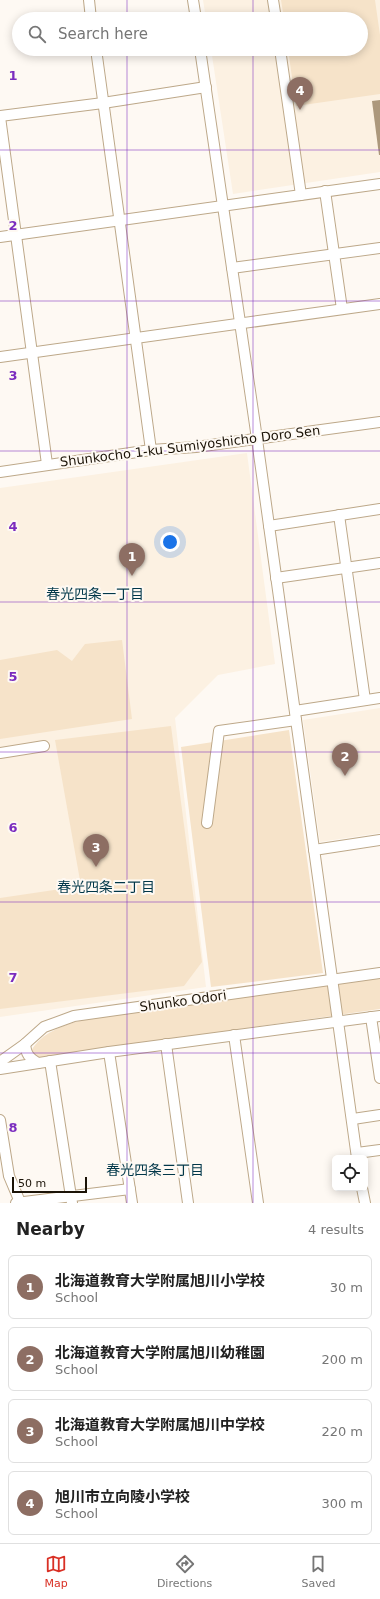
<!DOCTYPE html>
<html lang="en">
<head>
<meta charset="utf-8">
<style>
  body { margin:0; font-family:"DejaVu Sans","Noto Sans JP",sans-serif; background:#f2f2f2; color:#222 }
  .controls { position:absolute; right:12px; bottom:12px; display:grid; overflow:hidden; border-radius:6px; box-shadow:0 2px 10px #0003 }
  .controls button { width:36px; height:36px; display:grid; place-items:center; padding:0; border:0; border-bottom:1px solid #e0e0e0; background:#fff; color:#222; font:20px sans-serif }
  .scale { position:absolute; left:12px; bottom:10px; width:75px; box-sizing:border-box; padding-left:4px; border:2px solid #1b1307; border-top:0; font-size:11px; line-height:14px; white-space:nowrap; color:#1b1307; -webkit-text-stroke:3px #fef9f3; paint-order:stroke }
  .you { position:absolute; left:170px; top:542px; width:14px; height:14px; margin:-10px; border:3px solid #fff; border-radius:50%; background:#1a73e8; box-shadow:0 0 0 6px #1a73e833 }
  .badge { display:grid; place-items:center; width:26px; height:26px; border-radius:50%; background:#d93025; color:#fff; font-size:13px; font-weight:700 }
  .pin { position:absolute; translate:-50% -33px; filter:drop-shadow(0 1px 2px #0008) }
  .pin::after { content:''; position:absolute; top:21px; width:14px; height:12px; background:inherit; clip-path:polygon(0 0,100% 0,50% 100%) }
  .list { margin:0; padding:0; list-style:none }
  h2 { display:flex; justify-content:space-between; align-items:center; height:52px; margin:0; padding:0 16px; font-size:17px }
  h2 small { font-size:13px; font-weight:400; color:#767676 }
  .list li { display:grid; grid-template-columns:26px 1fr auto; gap:12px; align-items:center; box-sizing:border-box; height:64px; margin:0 8px 8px; padding:0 8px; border:1px solid #e0e0e0; border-radius:6px }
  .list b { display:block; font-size:15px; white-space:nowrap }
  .list p { margin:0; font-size:13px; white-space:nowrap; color:#767676 }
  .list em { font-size:13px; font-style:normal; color:#767676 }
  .icon { flex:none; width:22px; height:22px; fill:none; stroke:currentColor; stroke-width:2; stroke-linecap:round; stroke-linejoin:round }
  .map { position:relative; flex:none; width:380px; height:1203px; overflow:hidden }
  .search { position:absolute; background:#fff; box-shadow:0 2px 10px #0003; left:12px; right:12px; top:12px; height:44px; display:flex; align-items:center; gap:10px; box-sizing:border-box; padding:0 14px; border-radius:22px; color:#767676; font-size:15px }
  .sheet { height:340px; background:#fff }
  nav { display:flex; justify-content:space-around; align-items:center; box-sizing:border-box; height:56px; border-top:1px solid #e0e0e0; background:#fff; font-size:11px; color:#767676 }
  nav a { display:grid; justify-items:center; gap:2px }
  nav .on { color:#d93025 }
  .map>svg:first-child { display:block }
  .built { fill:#fcf1e2 }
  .green { fill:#f6e3c9 }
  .water { fill:#ac987c }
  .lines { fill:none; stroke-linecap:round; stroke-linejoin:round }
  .minor-casing { stroke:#bda889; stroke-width:12 }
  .minor { stroke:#fff; stroke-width:10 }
  .grid { fill:none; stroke:#7b2cbf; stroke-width:1; stroke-opacity:0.55 }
  .labels { text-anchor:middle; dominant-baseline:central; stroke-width:4; stroke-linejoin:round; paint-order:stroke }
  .street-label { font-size:13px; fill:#1b1307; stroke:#fef9f3 }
  .neighbourhood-label { font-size:14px; fill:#013749; stroke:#fef9f3 }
  .grid-label { font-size:13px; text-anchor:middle; font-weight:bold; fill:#7b2cbf; stroke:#fef9f3; stroke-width:4; stroke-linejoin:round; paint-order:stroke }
</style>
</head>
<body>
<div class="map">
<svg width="380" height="1203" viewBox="0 0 380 1203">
  <rect width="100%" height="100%" fill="#fef9f3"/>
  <g class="built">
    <path d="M203 0H380V172L233 194 211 49H361V19H206Z"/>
    <path d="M247 453 275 664 218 675 175 718 206 987 0 1017V488Z"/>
    <path d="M380 708V833L320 842 303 720Z"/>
  </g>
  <g class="green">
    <path d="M281 0H375L380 35V94L296 106 288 49H361V19H284Z"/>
    <path d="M122 640 132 719 0 739V660L57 650 72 661 85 644Z"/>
    <path d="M171 726 202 962 184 986 0 1009V898L81 886 55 740Z"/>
    <path d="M289 730 323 973 211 987 181 747Z"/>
    <path d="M380 978V1009L38 1058 31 1051C42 1032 62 1026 82 1020Z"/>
  </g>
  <path class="water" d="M380 100V155H379L372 101Z"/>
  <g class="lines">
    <defs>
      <g id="minor">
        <path d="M89 0 91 19"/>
        <path d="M193 0 196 19"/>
        <path d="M273 0 276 19"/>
        <path d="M96 49 151 450"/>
        <path d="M200 49 255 425 357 1158"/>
        <path d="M280 49 301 195"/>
        <path d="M0 116 103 103 206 87"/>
        <path d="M0 117 47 464"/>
        <path d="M325 191 342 309"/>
        <path d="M0 237 380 184"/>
        <path d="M232 268 380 248"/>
        <path d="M0 357 380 304"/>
        <path d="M0 472 151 450 196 447 380 422"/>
        <path d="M339 515 365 700"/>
        <path d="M269 526 380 509"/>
        <path d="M276 578 380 563"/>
        <path d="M295 711 380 698"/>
        <path d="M0 753 44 746"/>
        <path d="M207 823 219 731 296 720"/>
        <path d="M314 850 380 840"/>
        <path d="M371 1017 380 1078"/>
        <path d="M234 1035 258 1203"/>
        <path d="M25 1044C26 1054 29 1058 38 1063"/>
        <path d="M166 1044 188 1203"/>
        <path d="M109 1052 132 1203"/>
        <path d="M50 1061 72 1203"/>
        <path d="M0 1062 25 1044 44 1027 74 1016 380 973"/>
        <path d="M0 1069 109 1052 380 1016"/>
        <path d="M353 1119 380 1115"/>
        <path d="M0 1120 9 1176 20 1202"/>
        <path d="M357 1153 380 1150"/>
        <path d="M362 1188 365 1203"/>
        <path d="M16 1203 130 1189"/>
      </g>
    </defs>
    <use href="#minor" class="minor-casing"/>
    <use href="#minor" class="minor"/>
  </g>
  <path class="grid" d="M127 0V19M253 0V19M127 49V1203M253 49V1203M0 150H380M0 301H380M0 451H380M0 602H380M0 752H380M0 902H380M0 1053H380"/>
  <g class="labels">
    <g class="street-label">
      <text transform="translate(190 446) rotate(-7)">Shunkocho 1-ku Sumiyoshicho Doro Sen</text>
      <text transform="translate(183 1001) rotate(-8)">Shunko Odori</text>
    </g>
    <g class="neighbourhood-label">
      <text x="95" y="594">春光四条一丁目</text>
      <text x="106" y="887">春光四条二丁目</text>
      <text x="155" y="1170">春光四条三丁目</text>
    </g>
  </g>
  <g class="grid-label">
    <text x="13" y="80">1</text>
    <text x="13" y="230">2</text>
    <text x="13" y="380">3</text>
    <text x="13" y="531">4</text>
    <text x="13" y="681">5</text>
    <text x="13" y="832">6</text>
    <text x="13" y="982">7</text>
    <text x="13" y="1132">8</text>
  </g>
</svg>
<div class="controls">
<button><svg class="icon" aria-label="locate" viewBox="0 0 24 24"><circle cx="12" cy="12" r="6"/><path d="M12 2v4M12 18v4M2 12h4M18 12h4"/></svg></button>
</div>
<div class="scale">50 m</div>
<div class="you"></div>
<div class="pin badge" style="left:132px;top:576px;background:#8d6e63">1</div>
<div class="pin badge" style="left:345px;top:776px;background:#8d6e63">2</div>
<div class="pin badge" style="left:96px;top:867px;background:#8d6e63">3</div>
<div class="pin badge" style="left:300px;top:110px;background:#8d6e63">4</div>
<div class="search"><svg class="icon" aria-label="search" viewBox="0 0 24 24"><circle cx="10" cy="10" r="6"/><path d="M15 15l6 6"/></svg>Search here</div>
</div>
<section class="sheet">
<h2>Nearby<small>4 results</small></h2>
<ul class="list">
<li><span class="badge" style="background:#8d6e63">1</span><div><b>北海道教育大学附属旭川小学校</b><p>School</p></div><em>30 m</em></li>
<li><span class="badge" style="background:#8d6e63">2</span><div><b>北海道教育大学附属旭川幼稚園</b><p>School</p></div><em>200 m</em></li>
<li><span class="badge" style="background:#8d6e63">3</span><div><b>北海道教育大学附属旭川中学校</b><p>School</p></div><em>220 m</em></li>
<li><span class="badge" style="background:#8d6e63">4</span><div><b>旭川市立向陵小学校</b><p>School</p></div><em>300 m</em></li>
</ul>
</section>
<nav>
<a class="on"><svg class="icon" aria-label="map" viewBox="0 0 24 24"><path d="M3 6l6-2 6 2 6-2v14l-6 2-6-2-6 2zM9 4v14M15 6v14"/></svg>Map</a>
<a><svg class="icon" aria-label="directions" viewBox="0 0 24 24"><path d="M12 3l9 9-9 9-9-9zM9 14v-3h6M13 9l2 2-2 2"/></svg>Directions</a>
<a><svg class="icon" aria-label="saved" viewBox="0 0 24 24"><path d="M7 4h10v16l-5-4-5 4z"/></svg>Saved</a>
</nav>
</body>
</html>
